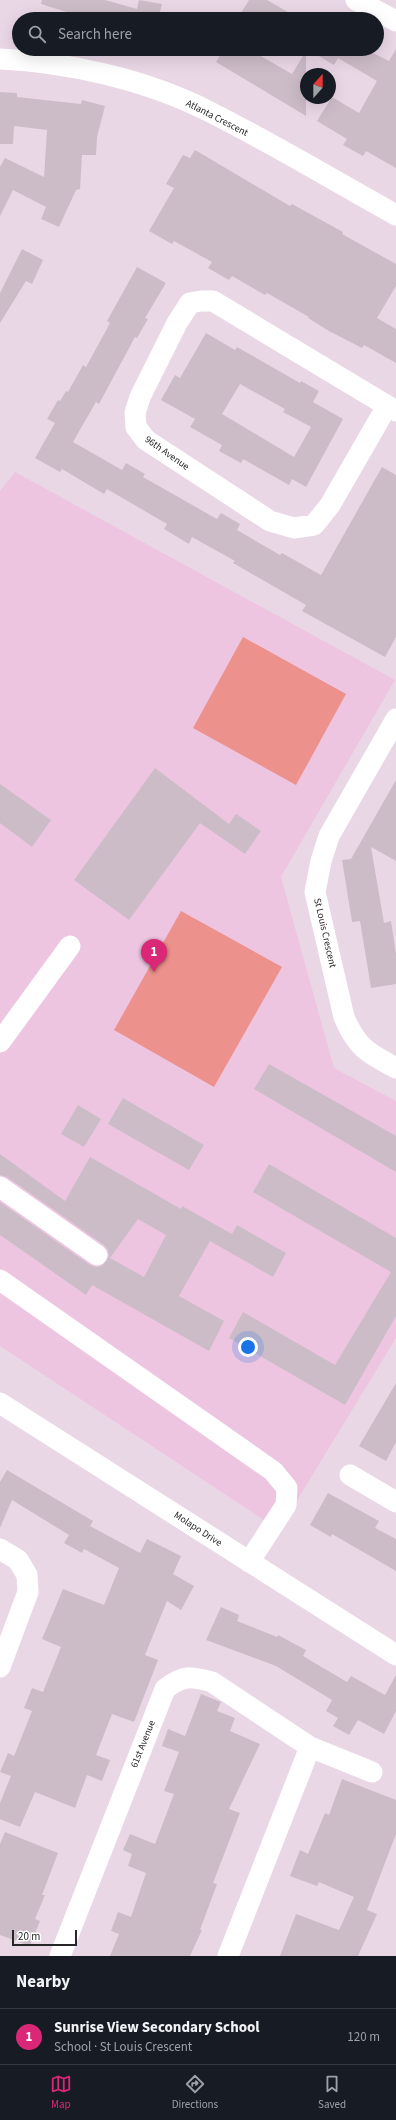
<!DOCTYPE html>
<html lang="en">
<head>
<meta charset="utf-8">
<style>
  body { margin:0; font-family:"Source Sans 3",sans-serif; background:#242831; color:#f1f3f6 }
  .compass { position:absolute; left:300px; top:68px; width:36px; height:36px; border-radius:50%; background:#171b24; box-shadow:0 4px 16px #0002; rotate:21deg }
  .scale { position:absolute; left:12px; bottom:10px; width:65px; box-sizing:border-box; padding-left:4px; border:2px solid #272727; border-top:0; font-size:11px; line-height:14px; white-space:nowrap; color:#272727; -webkit-text-stroke:3px #fff; paint-order:stroke }
  .you { position:absolute; left:248px; top:1347px; width:14px; height:14px; margin:-10px; border:3px solid #fff; border-radius:50%; background:#1a73e8; box-shadow:0 0 0 6px #1a73e833 }
  .badge { display:grid; place-items:center; width:26px; height:26px; border-radius:50%; background:#db2777; color:#fff; font-size:13px; font-weight:700 }
  .pin { position:absolute; translate:-50% -33px; filter:drop-shadow(0 1px 2px #0008) }
  .pin::after { content:''; position:absolute; top:21px; width:14px; height:12px; background:inherit; clip-path:polygon(0 0,100% 0,50% 100%) }
  .list { margin:0; padding:0; list-style:none }
  h2 { display:flex; justify-content:space-between; align-items:center; height:52px; margin:0; padding:0 16px; font-size:17px }
  h2 small { font-size:13px; font-weight:400; color:#9ea1a6 }
  .list li { display:grid; grid-template-columns:26px 1fr auto; gap:12px; align-items:center; box-sizing:border-box; height:56px; padding:0 16px; border-top:1px solid #363941 }
  .list b { display:block; font-size:15px; white-space:nowrap }
  .list p { margin:0; font-size:13px; white-space:nowrap; color:#9ea1a6 }
  .list em { font-size:13px; font-style:normal; color:#9ea1a6 }
  .icon { flex:none; width:22px; height:22px; fill:none; stroke:currentColor; stroke-width:2; stroke-linecap:round; stroke-linejoin:round }
  .map { position:relative; flex:none; width:396px; height:1956px; overflow:hidden }
  .search { position:absolute; background:#171b24; box-shadow:0 4px 16px #0002; left:12px; right:12px; top:12px; height:44px; display:flex; align-items:center; gap:10px; box-sizing:border-box; padding:0 14px; border-radius:22px; color:#9ea1a6; font-size:15px }
  .sheet { height:108px; background:#171b24 }
  nav { display:flex; justify-content:space-around; align-items:center; box-sizing:border-box; height:56px; border-top:1px solid #363941; background:#171b24; font-size:11px; color:#9ea1a6 }
  nav a { display:grid; justify-items:center; gap:2px }
  nav .on { color:#db2777 }
  .map>svg:first-child { display:block }
  .education { fill:#edc5e1 }
  .pitch { fill:#ec918b }
  .building { fill:#ccbcc8; fill-rule:evenodd }
  .lines { fill:none; stroke-linecap:round; stroke-linejoin:round }
  .minor { stroke:#fff; stroke-width:21 }
  .labels { text-anchor:middle; dominant-baseline:central; stroke-width:3; stroke-linejoin:round; paint-order:stroke }
  .street-label { font-size:10px; fill:#272727; stroke:#fff }
</style>
</head>
<body>
<div class="map">
<svg width="396" height="1956" viewBox="0 0 396 1956">
  <rect width="100%" height="100%" fill="#ead7e6"/>
  <path class="education" d="M15 472 395 680 281 877 334 1068 396 1101V1338L279 1530 0 1346V491Z"/>
  <g class="pitch">
    <path d="M243 637 346 694 296 785 193 728Z"/>
    <path d="M181 911 282 967 214 1087 114 1030Z"/>
  </g>
  <g class="building">
    <path d="M42 0H105L137 9 139 0 162 4 158 19H89L41 4Z"/>
    <path d="M249 0H267L300 19H251L241 13Z"/>
    <path d="M224 49H262L259 55 292 74 306 51V116L216 62Z"/>
    <path d="M307 49H365L389 61 396 49V168L366 151 363 156 343 145 347 139 317 121 332 97 359 113 377 81 338 58 334 65Z"/>
    <path d="M0 92 17 93V97L81 104 82 100 105 106 97 137 96 155H82L80 189 76 190 59 227 41 219 46 207 13 190 0 216V167L5 158 44 177 47 130 14 126 13 144H0Z"/>
    <path d="M195 150 290 206 292 204 343 232 342 234 396 264V286L377 318 396 329V363L364 345 362 348 329 331 308 318 309 317 267 293 265 295 232 276 229 280 208 268 212 262 174 241 172 244 149 231 174 188 166 184 183 155 190 158Z"/>
    <path d="M22 249 43 260 32 284 26 281 0 323V293Z"/>
    <path d="M137 267 166 283 145 318 148 319 137 338 135 337 99 404 96 402 73 442 122 470 126 463 145 474 143 477 217 519 221 513 240 524 237 530 280 555 282 553 321 575 382 467 396 475V637L385 657 302 611 306 605 233 563 235 561 192 537 189 544 164 529 167 524 107 489 104 494 62 469 60 472 35 458 55 423 47 419 58 400 60 401 66 391 68 392 83 365 86 367 110 323 107 321Z"/>
    <path d="M206 333 235 350 237 347 300 383 301 381 319 391 313 402 343 419 306 487 292 479 289 485 243 459 241 463 219 451 222 445 190 427 195 419 161 400 175 375 180 378ZM240 384 285 409 283 412 311 427 294 457 222 414Z"/>
    <path d="M155 768 229 824 236 814 261 831 245 854 200 823 129 920 74 880Z"/>
    <path d="M396 780V861L371 847 384 923 391 921 396 954V984L371 988 360 921 352 922 342 860 351 859Z"/>
    <path d="M0 784 51 820 32 847 0 823Z"/>
    <path d="M269 1064 396 1136V1172L254 1089Z"/>
    <path d="M123 1098 204 1145 189 1170 108 1124Z"/>
    <path d="M78 1105 101 1119 84 1147 61 1134Z"/>
    <path d="M0 1154 65 1201 90 1157 181 1209 182 1206 232 1234 237 1225 286 1253 273 1277 210 1241 179 1296 224 1321 209 1351 92 1285 86 1295 0 1235V1202L90 1265 96 1267 102 1266 109 1256 108 1250 104 1245 7 1177 0 1175ZM138 1219 166 1235 144 1277 110 1258Z"/>
    <path d="M269 1164 396 1238V1316L345 1405 229 1338 243 1312 335 1365 391 1272 253 1192Z"/>
    <path d="M396 1383V1442L386 1461 359 1446Z"/>
    <path d="M7 1470 93 1521 90 1526 140 1553 147 1539 181 1556 173 1574 194 1586 181 1610 167 1601 145 1655 158 1660 134 1722 112 1714 96 1755 110 1760 102 1781 87 1775 75 1808 35 1792 20 1827 0 1819V1803L11 1776 0 1772 8 1753 14 1756 32 1711 24 1708 32 1688 43 1692 61 1647 42 1639 63 1589 104 1605 119 1568 84 1549 82 1553 64 1543 69 1535 12 1500 0 1528V1482Z"/>
    <path d="M328 1493 379 1521 375 1528 396 1539V1571L332 1534 331 1537 310 1525Z"/>
    <path d="M221 1607 239 1615 237 1621 277 1637 278 1635 306 1650 303 1656 347 1682 351 1676 385 1695 396 1675V1711L384 1734 358 1720 349 1735 333 1726 338 1718 326 1711 332 1700 276 1666 206 1640Z"/>
    <path d="M201 1694 221 1702 217 1711 235 1718 230 1731 260 1744 229 1809 240 1813 213 1883 217 1884 200 1930H202L190 1956H110L119 1934 111 1931 118 1912 131 1917 146 1873 128 1866 132 1854 123 1850 130 1834 155 1844 174 1794 164 1791 179 1752 162 1746 168 1729 185 1736Z"/>
    <path d="M342 1779 396 1800V1834L367 1910 377 1914 358 1956H280L296 1914 339 1930 354 1897 319 1882 317 1886 290 1876 300 1850 308 1854 325 1813 329 1815Z"/>
    <path d="M5 1832 58 1853 42 1895H45L35 1919 40 1921 30 1946 0 1935V1844Z"/>
  </g>
  <g class="lines">
    <g class="minor">
      <path d="M356 0 396 21"/>
      <path d="M0 59C68 62 147 80 208 111 272 143 333 180 396 215"/>
      <path d="M387 406 330 505 314 525 294 528 270 521 146 440 136 427 135 413 140 397 177 323 190 303 201 301H213L396 411"/>
      <path d="M396 719 329 836 321 861 315 892 344 1017C357 1048 368 1053 396 1068"/>
      <path d="M0 1042 70 946"/>
      <path d="M0 1187 97 1255"/>
      <path d="M0 1280 273 1471 287 1488 286 1505 249 1562"/>
      <path d="M0 1403 396 1655"/>
      <path d="M350 1475 396 1502"/>
      <path d="M0 1549 18 1560 27 1575 28 1592 0 1667"/>
      <path d="M60 1956 165 1689C183 1675 191 1676 212 1682L310 1747 372 1772"/>
      <path d="M228 1956 310 1747"/>
    </g>
  </g>
  <g class="labels">
    <g class="street-label">
      <text transform="translate(217 118) rotate(27)">Atlanta Crescent</text>
      <text transform="translate(167 453) rotate(35)">96th Avenue</text>
      <text transform="translate(325 933) rotate(77)">St Louis Crescent</text>
      <text transform="translate(198 1529) rotate(33)">Molapo Drive</text>
      <text transform="translate(143 1744) rotate(-68)">61st Avenue</text>
    </g>
  </g>
</svg>
<svg class="compass" viewBox="-18 -18 36 36"><path d="M0-13l5 13h-10z" fill="#e53935"/><path d="M0 13l5-13h-10z" fill="#9ea1a6"/></svg>
<div class="scale">20 m</div>
<div class="you"></div>
<div class="pin badge" style="left:154px;top:972px">1</div>
<div class="search"><svg class="icon" aria-label="search" viewBox="0 0 24 24"><circle cx="10" cy="10" r="6"/><path d="M15 15l6 6"/></svg>Search here</div>
</div>
<section class="sheet">
<h2>Nearby<small></small></h2>
<ul class="list">
<li><span class="badge">1</span><div><b>Sunrise View Secondary School</b><p>School · St Louis Crescent</p></div><em>120 m</em></li>
</ul>
</section>
<nav>
<a class="on"><svg class="icon" aria-label="map" viewBox="0 0 24 24"><path d="M3 6l6-2 6 2 6-2v14l-6 2-6-2-6 2zM9 4v14M15 6v14"/></svg>Map</a>
<a><svg class="icon" aria-label="directions" viewBox="0 0 24 24"><path d="M12 3l9 9-9 9-9-9zM9 14v-3h6M13 9l2 2-2 2"/></svg>Directions</a>
<a><svg class="icon" aria-label="saved" viewBox="0 0 24 24"><path d="M7 4h10v16l-5-4-5 4z"/></svg>Saved</a>
</nav>
</body>
</html>
